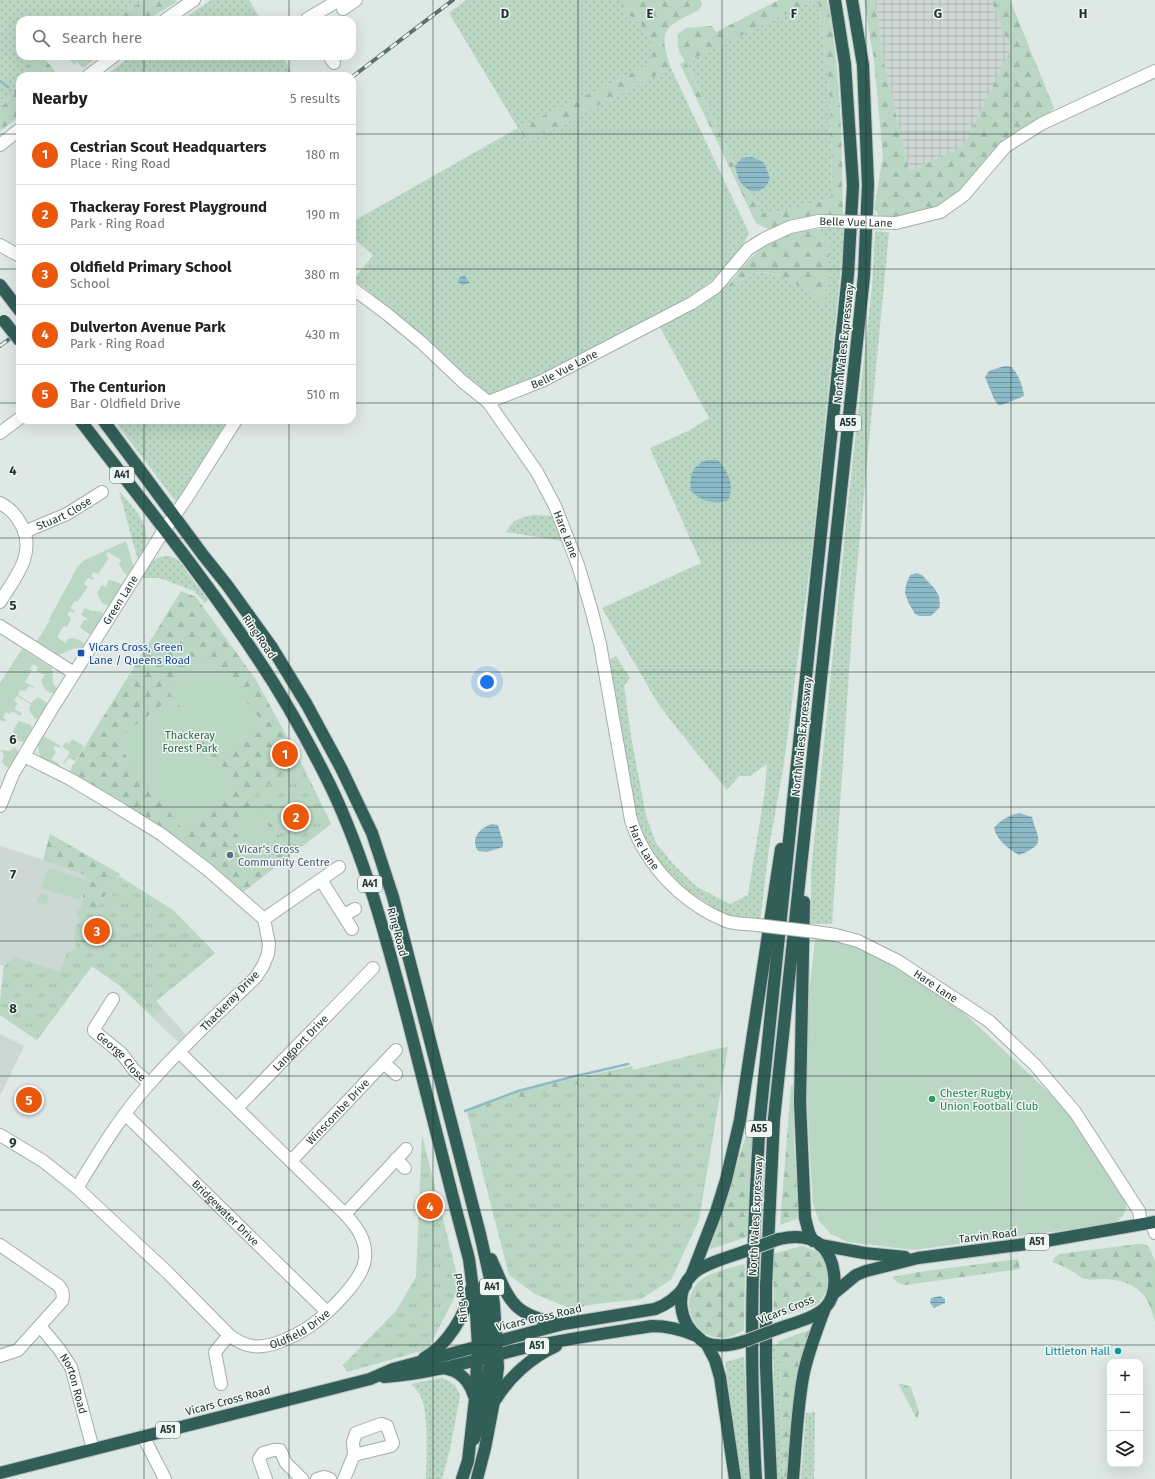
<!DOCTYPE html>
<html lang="en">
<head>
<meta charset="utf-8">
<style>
  body { margin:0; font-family:"Fira Sans",sans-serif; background:#f6f6f6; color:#222 }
  .controls { position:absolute; right:12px; bottom:12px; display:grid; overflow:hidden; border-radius:8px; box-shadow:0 4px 16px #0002 }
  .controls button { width:36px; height:36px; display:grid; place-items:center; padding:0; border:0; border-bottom:1px solid #e0e0e0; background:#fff; color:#222; font:20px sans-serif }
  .you { position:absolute; left:487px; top:682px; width:14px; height:14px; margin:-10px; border:3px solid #fff; border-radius:50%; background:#1a73e8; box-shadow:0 0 0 6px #1a73e833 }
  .badge { display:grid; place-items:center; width:26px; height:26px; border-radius:50%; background:#ea580c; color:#fff; font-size:13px; font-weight:700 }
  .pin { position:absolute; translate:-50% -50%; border:2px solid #fff; box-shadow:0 1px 4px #0006 }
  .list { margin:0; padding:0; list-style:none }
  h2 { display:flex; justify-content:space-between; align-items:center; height:52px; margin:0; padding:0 16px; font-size:17px }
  h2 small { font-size:13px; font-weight:400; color:#767676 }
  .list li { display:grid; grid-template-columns:26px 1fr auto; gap:12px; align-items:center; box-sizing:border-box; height:60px; padding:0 16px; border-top:1px solid #e0e0e0 }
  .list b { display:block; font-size:15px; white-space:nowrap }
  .list p { margin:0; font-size:13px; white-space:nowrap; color:#767676 }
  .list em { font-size:13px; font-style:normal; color:#767676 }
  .icon { flex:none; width:22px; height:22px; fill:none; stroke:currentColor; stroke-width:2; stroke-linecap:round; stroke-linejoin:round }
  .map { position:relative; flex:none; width:1155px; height:1479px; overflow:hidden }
  .search { position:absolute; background:#fff; box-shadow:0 4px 16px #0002; left:16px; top:16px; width:340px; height:44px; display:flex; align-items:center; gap:10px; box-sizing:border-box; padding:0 14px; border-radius:12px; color:#767676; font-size:15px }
  .panel { position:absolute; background:#fff; box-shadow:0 4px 16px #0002; left:16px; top:72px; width:340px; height:352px; border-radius:12px }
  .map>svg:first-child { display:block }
  .built { fill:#cdd7d3 }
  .industrial { fill:url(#industrial-grid) }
  .grass { fill:url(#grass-dots) }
  .forest { fill:url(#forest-firs) }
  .park { fill:url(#park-tufts) }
  .garden { fill:#bad7c3 }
  .water { fill:url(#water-rules) }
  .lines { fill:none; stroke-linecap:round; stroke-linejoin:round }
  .stream { stroke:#8cbbc7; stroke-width:2.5 }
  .minor-casing { stroke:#a2afab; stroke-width:14 }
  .highway-casing { stroke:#bdc2c1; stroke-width:14 }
  .minor { stroke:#fff; stroke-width:12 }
  .highway { stroke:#315e57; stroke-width:12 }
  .rail-casing { stroke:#5c716d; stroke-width:4 }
  .rail { stroke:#eef5f2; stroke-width:2.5; stroke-dasharray:8; stroke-linecap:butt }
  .minor-bridge-casing { stroke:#a2afab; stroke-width:14; stroke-linecap:butt }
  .highway-bridge-casing { stroke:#bdc2c1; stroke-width:14; stroke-linecap:butt }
  .minor-bridge { stroke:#fff; stroke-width:12 }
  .highway-bridge { stroke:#315e57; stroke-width:12 }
  .grid { fill:none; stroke:#223531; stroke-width:1; stroke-opacity:0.55 }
  .transit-dot { fill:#1a4fb4; stroke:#eef5f2; stroke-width:1.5 }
  .service-dot { fill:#5c6f8a; stroke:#eef5f2; stroke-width:1.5 }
  .leisure-dot { fill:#2e9e5b; stroke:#eef5f2; stroke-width:1.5 }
  .culture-dot { fill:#0f9aa8; stroke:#eef5f2; stroke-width:1.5 }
  .labels { text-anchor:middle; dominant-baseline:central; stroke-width:3; stroke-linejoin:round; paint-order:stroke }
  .shield { fill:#eef5f2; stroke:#5f6f6b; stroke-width:1 }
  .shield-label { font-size:10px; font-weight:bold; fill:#223531 }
  .street-label { font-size:11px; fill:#223531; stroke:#eef5f2 }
  .transit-label { font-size:11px; fill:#164399; stroke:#eef5f2; text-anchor:start }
  .park-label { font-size:11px; fill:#316749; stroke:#eef5f2 }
  .service-label { font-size:11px; fill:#4e5e75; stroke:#eef5f2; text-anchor:start }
  .leisure-label { font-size:11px; fill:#27864d; stroke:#eef5f2; text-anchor:start }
  .culture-label { font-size:11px; fill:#0d838f; stroke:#eef5f2; text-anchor:end }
  .grid-label { font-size:13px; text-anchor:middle; font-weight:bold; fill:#223531; stroke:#eef5f2; stroke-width:3; stroke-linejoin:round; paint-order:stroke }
</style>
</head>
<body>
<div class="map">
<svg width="1155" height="1479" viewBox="0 0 1155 1479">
  <defs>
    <pattern id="industrial-grid" width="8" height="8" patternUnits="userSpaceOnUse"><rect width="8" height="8" fill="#cdd7d3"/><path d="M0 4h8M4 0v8" fill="none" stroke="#b0b9b6"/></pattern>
    <pattern id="grass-dots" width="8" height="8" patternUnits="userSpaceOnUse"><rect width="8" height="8" fill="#bad7c3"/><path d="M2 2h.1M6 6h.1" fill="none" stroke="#a0b9a8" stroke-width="1.8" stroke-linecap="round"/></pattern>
    <pattern id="forest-firs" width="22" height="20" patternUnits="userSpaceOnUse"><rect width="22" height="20" fill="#bad7c3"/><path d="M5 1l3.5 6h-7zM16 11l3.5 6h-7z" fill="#a0b9a8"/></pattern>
    <pattern id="park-tufts" width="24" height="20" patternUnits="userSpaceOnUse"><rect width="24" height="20" fill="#bad7c3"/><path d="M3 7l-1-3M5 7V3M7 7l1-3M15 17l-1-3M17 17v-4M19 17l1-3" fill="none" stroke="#a0b9a8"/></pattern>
    <pattern id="water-rules" width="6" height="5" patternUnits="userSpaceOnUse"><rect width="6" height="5" fill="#8cbbc7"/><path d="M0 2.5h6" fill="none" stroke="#7299a2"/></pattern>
  </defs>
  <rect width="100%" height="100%" fill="#dee8e4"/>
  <g class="built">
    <path d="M0 846 85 873 173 910 215 953 156 1001 186 1035 178 1042 120 986 92 966 37 1040 0 1015V1002L4 966 0 965Z"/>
    <path d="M0 1034 24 1046 0 1096Z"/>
  </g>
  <path class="industrial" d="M875 0H992L1011 49 963 147 909 171 883 59Z"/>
  <g class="grass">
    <path d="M0 0H144L112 20H20V56H33L22 76H20C20 88 8 100 0 108Z"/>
    <path d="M211 0H249L261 20H182Z"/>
    <path d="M466 0H700L702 4 699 10C686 17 664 23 664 40 663 45 666 51 667 56L518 129 527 142 671 68 749 233C742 249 730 264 717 276 693 298 655 316 626 331 581 354 537 376 492 396L464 374 365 288 353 280 373 255 352 237V222L518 128 449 13Z"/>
    <path d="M815 0H818L830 95 832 198 768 215 762 212 738 179 729 153 686 61Z"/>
    <path d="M131 56H282L294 76H105Z"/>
    <path d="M845 228 811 558 784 763 769 848 760 922 743 920 722 913 677 884 657 860 647 843 635 813 608 661 616 656 630 678 624 686 631 736 646 816 656 843 675 866 697 887 730 904 748 895 765 790 767 764 750 776H739L727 790 679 731 659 705 602 608 701 563 650 448 690 430 709 418 660 327 731 282 730 286C738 284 743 277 751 274 769 267 803 285 816 297 819 300 822 304 824 306L830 244 826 236 819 229Z"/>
    <path d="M875 231 889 232 854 599 832 924H811V872L849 494 872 287Z"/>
    <path d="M114 420H230L177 503Z"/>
    <path d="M119 491C131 505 149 521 146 542 145 548 143 554 141 560L137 557Z"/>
    <path d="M532 515 554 516 563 541 506 532C514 519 517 519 532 515Z"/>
    <path d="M164 556H170L178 560 208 600 205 603 194 591 160 578H140C147 567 151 559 164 556Z"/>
    <path d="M778 1344 784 1479H777L773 1346Z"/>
    <path d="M744 1357 750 1479H741L725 1362Z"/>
    <path d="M439 1378C450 1379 457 1385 460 1396L450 1449 442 1479H426C426 1458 430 1411 419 1393 417 1390 413 1387 411 1384Z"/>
    <path d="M815 1412 814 1479H801L806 1413Z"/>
  </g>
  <g class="forest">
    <path d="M144 0H173L178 1 147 20H112Z"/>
    <path d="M621 0H700L702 4 699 10C664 27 657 29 671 68L527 142 518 128 646 66C648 64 650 61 651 58 655 48 648 31 640 24 630 15 625 14 621 0Z"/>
    <path d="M779 0H815L686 62 729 153 738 179 762 212 768 215 831 198 832 181 830 95 818 0H827C841 71 842 143 843 215L817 216 771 229 765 228 756 223 680 64 685 61C678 52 677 45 678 34L686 28 712 26 716 32Z"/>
    <path d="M864 0H875L883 59 909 171 963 147 1011 49 991 0H1010L1054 108 1040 122 939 209 899 218 880 217 874 209 883 156 874 61Z"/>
    <path d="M33 56H42L59 76 62 74 67 76H22Z"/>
    <path d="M67 56H99L83 68 77 62 74 65Z"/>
    <path d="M20 80V116L0 131V108L10 98Z"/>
    <path d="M819 229 826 236 830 244 825 307C810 291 773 265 751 274 743 277 737 284 729 287L731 282C747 261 764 240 791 233 800 231 810 230 819 229Z"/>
    <path d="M181 591 196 597 256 680 303 766 331 824 242 893C217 872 192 849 164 829 134 808 101 791 69 772Z"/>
    <path d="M50 834 120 874 97 908 85 912 81 910 86 875 43 860Z"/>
    <path d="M632 1066 634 1074 473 1125 469 1110 519 1092 554 1083Z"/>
    <path d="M791 1085H793L794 1144 799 1218 780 1225Z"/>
    <path d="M749 1126H754L747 1237 710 1249Z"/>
    <path d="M1138 1244H1144L1149 1247 1155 1261V1322C1149 1294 1136 1281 1106 1279 1101 1279 1090 1280 1085 1279 1080 1278 1076 1273 1072 1271 1065 1267 1059 1264 1052 1262L1055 1257 1059 1254Z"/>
    <path d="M802 1246C810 1249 819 1251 824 1258 833 1273 829 1294 816 1305L774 1319 773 1254Z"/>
    <path d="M1018 1259 1020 1269 905 1285 898 1283 892 1277 919 1272Z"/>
    <path d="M745 1264 744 1330C738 1334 731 1337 724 1338 693 1340 676 1298 702 1279 714 1271 731 1268 745 1264Z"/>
    <path d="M812 1329 793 1398 788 1479H784L778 1344 779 1341Z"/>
    <path d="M898 1383 911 1387 919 1412 917 1419Z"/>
  </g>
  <g class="park">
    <path d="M293 769 300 771 305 774 331 824 292 854 261 811 263 809 254 796 284 772 288 773Z"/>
    <path d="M119 876 173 910 215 953 156 1001 162 1008 153 1017 120 986 92 966 37 1040 0 1015V1002L4 966 15 957 60 972 67 952 73 951 76 947 74 934 80 917 76 915 78 909 85 912 97 908Z"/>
    <path d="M728 1047 699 1220 671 1280 641 1299 595 1304 572 1309 535 1294 509 1275 467 1112 716 1049Z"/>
    <path d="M422 1135 460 1287 429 1347 425 1350 347 1372 343 1365 396 1311 416 1277Z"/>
  </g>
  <g class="garden">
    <path d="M126 541 134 568 129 576 124 573 119 564 121 560 108 552 106 556 109 558 98 574 94 572 91 576 95 579 94 580 88 578 84 584 88 587 77 602 75 601 70 608 75 611 74 613 70 611 67 615 71 618 67 627 64 626 57 637 65 643 68 639C75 637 80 640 85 644L80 652 75 648 59 655 37 641 50 620 49 619 77 568 83 561Z"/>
    <path d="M109 580 117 582 123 585 109 606 102 603 97 593 102 585 105 587Z"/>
    <path d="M85 608 91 611H100L103 614 91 635 83 630 80 627 84 620H89L81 615Z"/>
    <path d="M22 649 52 668 53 684 57 688 54 693C46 693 44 688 41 681L45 675 36 671 38 667 33 664 30 669 32 670 25 682 34 687 33 688 29 686 25 691 20 690 18 695 31 703 38 697 48 704 39 718 35 719 29 710 31 704 17 696 14 701 18 703 14 709 22 713 20 716 12 711 9 714 6 712 3 718 6 720 5 722 1 720 0 722V683Z"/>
    <path d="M211 656 266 727 222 761 167 690Z"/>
    <path d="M168 700 236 789 183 830 115 741Z"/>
    <path d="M19 721 28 724H30L32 728 24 742C21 742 19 741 16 738 10 733 15 727 19 721Z"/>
    <path d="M43 736 61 746 60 748 55 746 53 748 56 752 51 759 59 764 58 768 40 757 38 746Z"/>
    <path d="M72 739 84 746 75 761 69 758 64 764H63L70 752 62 747 66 742 69 744Z"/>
    <path d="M15 747 18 752 10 768 5 766 2 762 4 754 0 750 9 751Z"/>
    <path d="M258 811 283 846 258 864 233 829Z"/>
    <path d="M48 868 86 880 80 900 41 888Z"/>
    <path d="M107 892 115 897 108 907 101 902Z"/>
    <path d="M40 893 49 896 46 905 37 902Z"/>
    <path d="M816 932 836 935 934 985 1072 1114 1126 1197C1126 1212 1126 1216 1113 1224L913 1250 848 1242 831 1234 819 1221 813 1204 806 1085 807 1011Z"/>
  </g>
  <g class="water">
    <path d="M752 157 763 162C766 167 770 174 769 180 766 192 752 195 744 186 738 181 737 174 735 166L742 158Z"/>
    <path d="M464 275 470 283 462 285 458 282 459 278Z"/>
    <path d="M1004 366C1008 366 1011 366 1013 369 1019 375 1023 388 1024 396L1002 405H998L994 399 985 377 989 371Z"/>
    <path d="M707 460H718C728 471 736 488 727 501 711 504 703 502 691 491 689 476 692 465 707 460Z"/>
    <path d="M917 573 922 575 935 589 939 596 940 607 931 616H919L915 614 909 604 905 593 906 585 910 575Z"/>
    <path d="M1019 813 1032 817C1037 838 1048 844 1019 855 1008 849 997 840 994 828 1001 819 1009 816 1019 813Z"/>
    <path d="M492 824 498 825 503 842V847L487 852 478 851C470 839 479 828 492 824Z"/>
    <path d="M940 1296 945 1299V1303L934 1308 930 1303 931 1298Z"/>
  </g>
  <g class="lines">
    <g class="stream">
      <path d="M0 81 8 87"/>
      <path d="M15 91 20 96"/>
      <path d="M465 1111 518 1091 572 1077 628 1064"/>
    </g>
    <defs>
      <g id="minor">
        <path d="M343 9 356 0"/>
        <path d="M165 20 194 0"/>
        <path d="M308 20 307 19 339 0"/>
        <path d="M329 56 334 63"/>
        <path d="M88 76 114 56"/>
        <path d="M0 145 20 129"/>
        <path d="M896 223 940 212 964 195 1005 147 1041 124 1155 71"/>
        <path d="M0 245 14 253 20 256"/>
        <path id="s1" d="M352 288 387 314 422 343 462 381 488 402 537 472 555 506 578 565 592 612 600 644 631 820C634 829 637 838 642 846 660 879 691 907 726 921 735 924 747 924 757 925"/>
        <path id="s2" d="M488 402 542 381 692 303 716 287 748 249 764 239 790 227 819 221"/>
        <path d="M0 433 20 418"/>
        <path d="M0 503C11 509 17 516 23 528 35 556 14 579 0 602"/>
        <path id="s3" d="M24 532 67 514 102 492"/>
        <path d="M0 626 74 673"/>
        <path d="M24 756 70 779 114 805 161 834 208 870 264 919 269 944 268 954 263 966 256 977C220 1012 183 1045 150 1083 121 1115 99 1152 77 1188"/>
        <path id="s4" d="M0 806 13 774 50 712 164 530 186 499 236 420"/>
        <path d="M321 880 352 929"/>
        <path d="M344 915 355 909"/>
        <path d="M264 919 339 867"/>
        <path id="s5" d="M816 932 836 935 858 941 898 961 989 1021 1035 1065 1075 1112 1139 1211 1141 1224"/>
        <path id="s6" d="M113 999 94 1029V1031L122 1054 134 1070 149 1083"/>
        <path d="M384 1063 396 1074"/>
        <path id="s7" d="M237 1108C282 1061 328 1015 373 968"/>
        <path id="s8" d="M125 1114 327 1312"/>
        <path id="s9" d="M0 1135 43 1161 77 1188 168 1273 229 1335C239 1343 250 1348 263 1346 277 1345 301 1333 313 1324 329 1312 363 1280 365 1259 367 1240 357 1227 345 1214L179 1052"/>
        <path d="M396 1159 405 1168"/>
        <path id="s10" d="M291 1161 396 1050"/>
        <path d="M345 1214 406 1149"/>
        <path d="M1152 1223 1155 1233"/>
        <path d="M0 1245 58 1285C63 1290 64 1295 62 1301L18 1350 0 1356"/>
        <path id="s11" d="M40 1326 59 1349 71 1367 93 1449"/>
        <path d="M221 1384 215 1352 229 1335"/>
        <path d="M143 1436 165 1479"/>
        <path d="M266 1479 259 1459 263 1453 274 1450H280L286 1463 302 1479"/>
        <path d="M317 1479 324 1477 330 1479"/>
        <path d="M344 1479 354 1455 353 1442 356 1433 381 1424 387 1426 393 1443 391 1446 354 1455"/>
      </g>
      <g id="highway">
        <path d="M0 285 20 311"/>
        <path d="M80 420C141 500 205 578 260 662 286 701 309 743 330 785 366 860 387 941 408 1021 428 1101 448 1180 469 1259L476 1312 478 1347 475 1399 468 1461 462 1479"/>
        <path d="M103 420 203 555 227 585 271 646 307 705 341 768 372 833 393 897 480 1234 491 1283 494 1305 498 1367 494 1401 485 1448 477 1479"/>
        <path d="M804 902 800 1102 805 1218 809 1233 813 1241"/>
        <path d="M820 1245 864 1253 905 1257"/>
        <path d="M491 1259C510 1301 510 1314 560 1324"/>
        <path d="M692 1274 716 1212 726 1180 740 1120 781 849"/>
        <path d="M833 1294 856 1275 866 1271 918 1258 1034 1243 1155 1222"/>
        <path d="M777 1329C793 1323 813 1319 825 1308 840 1292 836 1260 821 1245 810 1236 793 1236 779 1239"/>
        <path d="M745 1341C733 1345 719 1348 706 1343 704 1343 701 1340 699 1338 679 1323 674 1292 693 1274 702 1264 732 1256 746 1251"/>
        <path d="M706 1343 715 1360 720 1377 735 1479"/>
        <path d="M483 1350C490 1329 486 1307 484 1285"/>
        <path d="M424 1358C447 1346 466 1314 471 1289"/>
        <path d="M444 1368C461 1371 469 1381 474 1396"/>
        <path d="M384 1377C430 1374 475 1360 520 1349 564 1339 608 1333 652 1326 667 1326 680 1329 694 1335"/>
        <path d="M496 1399C510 1376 532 1357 556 1346"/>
        <path d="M474 1439 480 1422 492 1350"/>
        <path d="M0 1473 370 1379 393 1369 563 1324 655 1309C669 1304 678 1296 686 1285"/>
        <path d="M756 1479C754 1453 754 1426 753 1400 750 1306 754 1212 760 1118L848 274 853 185 845 64 835 0"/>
        <path d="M771 1479 766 1367V1286L774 1119 864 276 868 185 863 65 852 0"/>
        <path d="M793 1479C796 1444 797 1407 804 1372 809 1350 817 1329 825 1308"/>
      </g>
    </defs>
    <use href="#minor" class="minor-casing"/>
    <use href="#highway" class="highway-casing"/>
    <use href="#minor" class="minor"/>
    <use href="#highway" class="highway"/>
    <defs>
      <g id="rail">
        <path d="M352 77 453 0"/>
        <path d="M0 346 20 331"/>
      </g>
    </defs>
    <use href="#rail" class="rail-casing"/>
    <use href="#rail" class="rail"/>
    <defs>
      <g id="minor-bridge">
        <path id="s12" d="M819 221 896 223"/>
        <path d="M757 925 816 932"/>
      </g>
      <g id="highway-bridge">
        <path d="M4 321 20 341"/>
        <path d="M746 1251 779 1239"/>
        <path d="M745 1341 777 1329"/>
      </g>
    </defs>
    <use href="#minor-bridge" class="minor-bridge-casing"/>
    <use href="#highway-bridge" class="highway-bridge-casing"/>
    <use href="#minor-bridge" class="minor-bridge"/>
    <use href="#highway-bridge" class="highway-bridge"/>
  </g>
  <path class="grid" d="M144 0V20M289 0V20M433 0V1479M578 0V1479M722 0V1479M866 0V1479M1011 0V1479M144 56V76M289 56V76M0 134H20M352 134H1155M0 269H20M352 269H1155M0 403H20M352 403H1155M144 420V1479M289 420V1479M0 538H1155M0 672H1155M0 807H1155M0 941H1155M0 1076H1155M0 1210H1155M0 1345H1155"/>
  <rect class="transit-dot" x="77" y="649" width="8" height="8" rx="2"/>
  <circle class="service-dot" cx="230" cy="855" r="4"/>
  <circle class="leisure-dot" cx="932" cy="1099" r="4"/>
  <circle class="culture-dot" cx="1118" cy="1351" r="4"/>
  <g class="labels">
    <g class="shield">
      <rect x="835" y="415" width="26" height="16" rx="3"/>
      <rect x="110" y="467" width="24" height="16" rx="3"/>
      <rect x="358" y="876" width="24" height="16" rx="3"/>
      <rect x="746" y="1121" width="26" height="16" rx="3"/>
      <rect x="1025" y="1234" width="24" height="16" rx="3"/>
      <rect x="480" y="1279" width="24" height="16" rx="3"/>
      <rect x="525" y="1338" width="24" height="16" rx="3"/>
      <rect x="156" y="1422" width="24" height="16" rx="3"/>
    </g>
    <g class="shield-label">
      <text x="848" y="423">A55</text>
      <text x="122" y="475">A41</text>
      <text x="370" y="884">A41</text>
      <text x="759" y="1129">A55</text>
      <text x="1037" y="1242">A51</text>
      <text x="492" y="1287">A41</text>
      <text x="537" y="1346">A51</text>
      <text x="168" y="1430">A51</text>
    </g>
    <g class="street-label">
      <text stroke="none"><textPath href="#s12" startOffset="37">Belle Vue Lane</textPath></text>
      <text transform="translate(844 344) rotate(-84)">North Wales Expressway</text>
      <text stroke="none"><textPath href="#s2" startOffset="83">Belle Vue Lane</textPath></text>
      <text stroke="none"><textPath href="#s3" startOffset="44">Stuart Close</textPath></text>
      <text stroke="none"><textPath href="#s1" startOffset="332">Hare Lane</textPath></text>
      <text stroke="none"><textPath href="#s4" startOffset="239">Green Lane</textPath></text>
      <text transform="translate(259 637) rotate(56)">Ring Road</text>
      <text transform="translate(802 737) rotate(-84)">North Wales Expressway</text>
      <text stroke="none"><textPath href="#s1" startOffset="656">Hare Lane</textPath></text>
      <text transform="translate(397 932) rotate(75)">Ring Road</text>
      <text stroke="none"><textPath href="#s5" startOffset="133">Hare Lane</textPath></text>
      <text transform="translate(230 1001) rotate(-46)">Thackeray Drive</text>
      <text stroke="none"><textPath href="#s7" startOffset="91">Langport Drive</textPath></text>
      <text stroke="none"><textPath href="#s6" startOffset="75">George Close</textPath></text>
      <text stroke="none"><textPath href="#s10" startOffset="68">Winscombe Drive</textPath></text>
      <text stroke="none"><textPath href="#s8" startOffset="141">Bridgewater Drive</textPath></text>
      <text transform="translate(756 1216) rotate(-87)">North Wales Expressway</text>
      <text transform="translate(988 1236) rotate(-7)">Tarvin Road</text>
      <text transform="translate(461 1298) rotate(-97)">Ring Road</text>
      <text transform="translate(786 1310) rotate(-22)">Vicars Cross</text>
      <text transform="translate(539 1318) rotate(-13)">Vicars Cross Road</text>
      <text stroke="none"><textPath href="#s9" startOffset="383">Oldfield Drive</textPath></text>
      <text stroke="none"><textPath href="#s11" startOffset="68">Norton Road</textPath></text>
      <text transform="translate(228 1401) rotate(-15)">Vicars Cross Road</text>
    </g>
    <g class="transit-label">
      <text x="89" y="647">Vicars Cross, Green<tspan x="89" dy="13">Lane / Queens Road</tspan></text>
    </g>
    <g class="park-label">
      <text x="190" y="735">Thackeray<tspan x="190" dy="13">Forest Park</tspan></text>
    </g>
    <g class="service-label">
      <text x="238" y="849">Vicar's Cross<tspan x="238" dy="13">Community Centre</tspan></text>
    </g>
    <g class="leisure-label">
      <text x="940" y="1093">Chester Rugby<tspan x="940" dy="13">Union Football Club</tspan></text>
    </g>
    <g class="culture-label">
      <text x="1110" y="1351">Littleton Hall</text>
    </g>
  </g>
  <g class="grid-label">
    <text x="505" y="18">D</text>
    <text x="650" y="18">E</text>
    <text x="794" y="18">F</text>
    <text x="938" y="18">G</text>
    <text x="1083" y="18">H</text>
    <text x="13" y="475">4</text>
    <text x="13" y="610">5</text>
    <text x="13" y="744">6</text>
    <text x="13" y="879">7</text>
    <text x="13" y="1013">8</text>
    <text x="13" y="1147">9</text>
  </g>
</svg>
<div class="controls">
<button>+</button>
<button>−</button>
<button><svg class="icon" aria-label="layers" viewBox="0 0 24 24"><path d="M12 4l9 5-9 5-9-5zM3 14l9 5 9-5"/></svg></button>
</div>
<div class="you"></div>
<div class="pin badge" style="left:285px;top:754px">1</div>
<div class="pin badge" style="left:296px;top:817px">2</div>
<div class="pin badge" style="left:97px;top:931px">3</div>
<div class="pin badge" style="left:430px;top:1206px">4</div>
<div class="pin badge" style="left:29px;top:1100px">5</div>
<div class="search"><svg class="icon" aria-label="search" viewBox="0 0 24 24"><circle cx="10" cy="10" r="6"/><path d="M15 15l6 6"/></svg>Search here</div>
<section class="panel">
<h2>Nearby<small>5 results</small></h2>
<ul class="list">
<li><span class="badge">1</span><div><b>Cestrian Scout Headquarters</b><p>Place · Ring Road</p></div><em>180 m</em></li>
<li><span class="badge">2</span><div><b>Thackeray Forest Playground</b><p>Park · Ring Road</p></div><em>190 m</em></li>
<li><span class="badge">3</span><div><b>Oldfield Primary School</b><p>School</p></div><em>380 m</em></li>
<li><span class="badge">4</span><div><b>Dulverton Avenue Park</b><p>Park · Ring Road</p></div><em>430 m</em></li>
<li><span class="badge">5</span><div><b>The Centurion</b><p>Bar · Oldfield Drive</p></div><em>510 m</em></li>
</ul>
</section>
</div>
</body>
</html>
